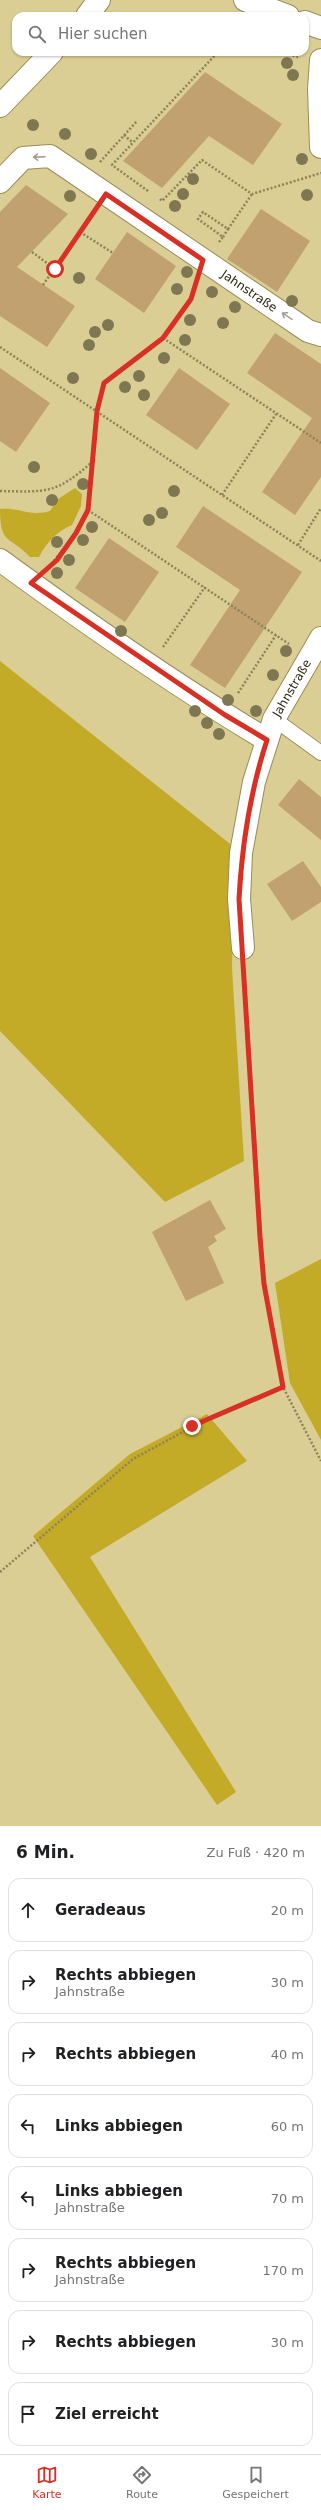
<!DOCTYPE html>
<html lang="de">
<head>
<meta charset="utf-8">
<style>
  body { margin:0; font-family:"DejaVu Sans",sans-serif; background:#f6f6f6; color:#202124 }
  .stop { position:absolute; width:12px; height:12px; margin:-9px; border:3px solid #d93025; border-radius:50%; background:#fff }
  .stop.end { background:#d93025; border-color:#fff; box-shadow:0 1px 4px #0008 }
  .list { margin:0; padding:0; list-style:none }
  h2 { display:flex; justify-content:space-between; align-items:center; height:52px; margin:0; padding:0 16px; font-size:17px }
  h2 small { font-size:13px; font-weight:400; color:#757577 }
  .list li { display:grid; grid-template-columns:26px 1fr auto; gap:12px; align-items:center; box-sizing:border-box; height:64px; margin:0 8px 8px; padding:0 8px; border:1px solid #e0e0e0; border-radius:12px }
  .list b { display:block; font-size:15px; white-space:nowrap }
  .list p { margin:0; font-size:13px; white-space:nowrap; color:#757577 }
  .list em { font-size:13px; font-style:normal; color:#757577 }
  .icon { flex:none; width:22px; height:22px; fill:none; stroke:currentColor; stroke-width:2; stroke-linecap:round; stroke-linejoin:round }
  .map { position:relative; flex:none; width:321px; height:1826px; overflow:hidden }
  .search { position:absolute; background:#fff; box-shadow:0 1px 3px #0004; left:12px; right:12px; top:12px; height:44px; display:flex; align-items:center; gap:10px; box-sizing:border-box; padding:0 14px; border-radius:12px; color:#757577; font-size:15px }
  .sheet { height:628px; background:#fff }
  nav { display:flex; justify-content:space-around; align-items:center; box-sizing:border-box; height:56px; border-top:1px solid #e0e0e0; background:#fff; font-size:11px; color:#757577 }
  nav a { display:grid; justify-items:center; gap:2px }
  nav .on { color:#d93025 }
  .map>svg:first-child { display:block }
  .green { fill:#c3ab28 }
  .building { fill:#c1a170 }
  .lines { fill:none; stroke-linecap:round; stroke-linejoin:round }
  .lane-casing { stroke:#998d56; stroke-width:16 }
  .street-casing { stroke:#998d56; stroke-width:24 }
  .secondary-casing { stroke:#998d56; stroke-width:24 }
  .path { stroke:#8c8359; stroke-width:2.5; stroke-dasharray:2 2; stroke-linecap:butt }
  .lane { stroke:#fff; stroke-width:14 }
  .street { stroke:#fff; stroke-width:22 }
  .secondary { stroke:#fff; stroke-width:22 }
  .tree { fill:#7f7752 }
  .oneway { stroke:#a09e93 }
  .route { stroke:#d93025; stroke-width:5 }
  .labels { text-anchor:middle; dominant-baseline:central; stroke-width:3; stroke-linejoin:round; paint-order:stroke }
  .street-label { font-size:12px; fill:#2c2710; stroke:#dace95 }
</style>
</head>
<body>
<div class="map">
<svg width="321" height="1826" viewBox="0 0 321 1826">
  <rect width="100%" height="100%" fill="#dace95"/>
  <g class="green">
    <path d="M75 488 82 494 81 506 72 525C56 532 47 542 39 557H30C10 535 0 546 0 509 20 507 29 517 50 511L58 499Z"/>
    <path d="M0 661 234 847 232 968 244 1161 165 1202 0 1031Z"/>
    <path d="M321 1259V1440L290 1383 275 1283Z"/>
    <path d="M207 1414 247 1461 90 1557 236 1792 217 1805 33 1536 130 1454Z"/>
  </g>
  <g class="building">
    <path d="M205 72 282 124 253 165 209 136 162 188 123 161Z"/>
    <path d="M26 185 68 214 17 267 75 306 47 347 0 316V212Z"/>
    <path d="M261 209 310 241 277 292 227 259Z"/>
    <path d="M127 232 176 266 144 313 95 279Z"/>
    <path d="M275 333 321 364V477L295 515 262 492 312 418 247 373Z"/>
    <path d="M0 368 50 403 16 452 0 441Z"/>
    <path d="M179 368 230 404 197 450 146 415Z"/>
    <path d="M203 506 302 572 225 688 190 665 240 590 176 547Z"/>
    <path d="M109 538 159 572 125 622 75 588Z"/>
    <path d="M299 779 321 797V840L278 805Z"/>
    <path d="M303 861 321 887V902L292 921 267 884Z"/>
    <path d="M210 1200 226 1229 214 1236 217 1241 208 1247 224 1283 186 1301 152 1232Z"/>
  </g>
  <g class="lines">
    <defs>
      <path id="lane" d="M274 719 321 753"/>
      <g id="street">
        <path d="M321 60 319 89 321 147"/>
        <path id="s1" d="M0 182 23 158 50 156 308 331 321 335"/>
        <path d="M0 560C86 623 175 685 267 740"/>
        <path id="s2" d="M243 948 239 899 241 853 254 782 274 719 321 638"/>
      </g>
      <g id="secondary">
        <path d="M245 0 288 16"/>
        <path d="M87 16 99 0"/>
        <path d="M305 22 321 28"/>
        <path d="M0 106 52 52"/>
      </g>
    </defs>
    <use href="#lane" class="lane-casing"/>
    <use href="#street" class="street-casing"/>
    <use href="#secondary" class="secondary-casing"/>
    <g class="path">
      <path d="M281 52 298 57"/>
      <path d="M124 135 132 142"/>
      <path d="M100 162 137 121"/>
      <path d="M148 191 112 165 218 52"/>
      <path d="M160 199 162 201 202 160 252 194 321 173"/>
      <path d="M80 232 113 253"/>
      <path d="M223 237 228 229"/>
      <path d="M219 242 223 237 198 219 203 212 228 229 252 194"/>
      <path d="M32 252 55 269"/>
      <path d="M43 285 92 214"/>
      <path d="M163 338 321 443"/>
      <path d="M0 347 321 561"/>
      <path d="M0 491C47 492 56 494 92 462"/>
      <path d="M222 495 276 414"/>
      <path d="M88 510 289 644"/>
      <path d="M298 545 321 508"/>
      <path d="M49 567 76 533 88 510 97 411 103 383 163 338 191 299 196 283"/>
      <path d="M163 647 205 587"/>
      <path d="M238 693 276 635"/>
      <path d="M244 971 264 1284 283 1387 321 1461"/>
      <path d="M0 1572 133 1459 192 1427 283 1387"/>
    </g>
    <use href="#lane" class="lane"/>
    <use href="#street" class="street"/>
    <use href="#secondary" class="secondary"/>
  </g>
  <g class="tree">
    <circle cx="287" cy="63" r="6"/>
    <circle cx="293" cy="75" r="6"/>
    <circle cx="33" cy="125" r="6"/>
    <circle cx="65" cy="134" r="6"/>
    <circle cx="91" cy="154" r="6"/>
    <circle cx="302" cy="159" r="6"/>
    <circle cx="193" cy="179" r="6"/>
    <circle cx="183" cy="194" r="6"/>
    <circle cx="307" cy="195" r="6"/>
    <circle cx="70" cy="196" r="6"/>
    <circle cx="175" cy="206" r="6"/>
    <circle cx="187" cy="272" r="6"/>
    <circle cx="79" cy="278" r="6"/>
    <circle cx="177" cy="289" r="6"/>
    <circle cx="212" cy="292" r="6"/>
    <circle cx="292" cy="301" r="6"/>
    <circle cx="235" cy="307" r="6"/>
    <circle cx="190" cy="320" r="6"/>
    <circle cx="223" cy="323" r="6"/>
    <circle cx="108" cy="325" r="6"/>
    <circle cx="95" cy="332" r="6"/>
    <circle cx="185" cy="340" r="6"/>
    <circle cx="89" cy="345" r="6"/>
    <circle cx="164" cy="358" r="6"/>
    <circle cx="139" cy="376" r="6"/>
    <circle cx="73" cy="378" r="6"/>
    <circle cx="125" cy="387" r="6"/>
    <circle cx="144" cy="395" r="6"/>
    <circle cx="34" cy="467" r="6"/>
    <circle cx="83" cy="484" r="6"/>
    <circle cx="174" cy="491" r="6"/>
    <circle cx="52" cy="500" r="6"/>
    <circle cx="162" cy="513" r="6"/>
    <circle cx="149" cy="520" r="6"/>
    <circle cx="92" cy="527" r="6"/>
    <circle cx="83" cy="540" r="6"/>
    <circle cx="57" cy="542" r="6"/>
    <circle cx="69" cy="560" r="6"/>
    <circle cx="57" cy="573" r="6"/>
    <circle cx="121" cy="631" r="6"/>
    <circle cx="286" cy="651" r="6"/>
    <circle cx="273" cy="675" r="6"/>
    <circle cx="228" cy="700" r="6"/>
    <circle cx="195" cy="711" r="6"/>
    <circle cx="256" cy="711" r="6"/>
    <circle cx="207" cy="723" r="6"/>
    <circle cx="219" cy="734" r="6"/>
  </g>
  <defs><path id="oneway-shaft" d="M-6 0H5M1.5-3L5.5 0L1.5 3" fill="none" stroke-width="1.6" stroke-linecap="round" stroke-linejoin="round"/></defs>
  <g class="oneway">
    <use href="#oneway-shaft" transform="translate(39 157) rotate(178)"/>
    <use href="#oneway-shaft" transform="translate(287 316) rotate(-146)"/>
  </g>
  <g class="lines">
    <path class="route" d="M55 269 106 194 203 260 191 299 163 338 104 383 97 411 88 510 76 533 57 560 31 583 225 715 267 740C250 792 242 844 239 899L260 1237 264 1284 283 1387 192 1426"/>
  </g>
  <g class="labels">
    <g class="street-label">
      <text stroke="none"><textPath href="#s1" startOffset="301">Jahnstraße</textPath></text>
      <text stroke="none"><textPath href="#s2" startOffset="269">Jahnstraße</textPath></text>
    </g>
  </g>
</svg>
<div class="stop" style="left:55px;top:269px"></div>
<div class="stop end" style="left:192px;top:1426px"></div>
<div class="search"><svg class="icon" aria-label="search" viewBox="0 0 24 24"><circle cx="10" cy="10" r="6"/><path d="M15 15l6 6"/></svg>Hier suchen</div>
</div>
<section class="sheet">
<h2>6 Min.<small>Zu Fuß · 420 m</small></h2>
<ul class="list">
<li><svg class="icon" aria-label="ahead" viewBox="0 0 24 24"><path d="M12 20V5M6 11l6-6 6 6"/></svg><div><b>Geradeaus</b></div><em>20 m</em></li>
<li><svg class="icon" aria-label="right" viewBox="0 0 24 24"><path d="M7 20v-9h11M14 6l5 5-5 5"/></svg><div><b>Rechts abbiegen</b><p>Jahnstraße</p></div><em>30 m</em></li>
<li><svg class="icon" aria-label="right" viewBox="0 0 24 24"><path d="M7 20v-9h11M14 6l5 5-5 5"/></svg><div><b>Rechts abbiegen</b></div><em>40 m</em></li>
<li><svg class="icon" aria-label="left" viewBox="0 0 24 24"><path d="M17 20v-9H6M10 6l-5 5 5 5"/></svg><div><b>Links abbiegen</b></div><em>60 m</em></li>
<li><svg class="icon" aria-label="left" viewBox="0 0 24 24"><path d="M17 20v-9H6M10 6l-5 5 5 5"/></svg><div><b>Links abbiegen</b><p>Jahnstraße</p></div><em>70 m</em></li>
<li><svg class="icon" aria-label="right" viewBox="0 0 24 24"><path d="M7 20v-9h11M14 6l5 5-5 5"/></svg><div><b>Rechts abbiegen</b><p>Jahnstraße</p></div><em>170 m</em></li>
<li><svg class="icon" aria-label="right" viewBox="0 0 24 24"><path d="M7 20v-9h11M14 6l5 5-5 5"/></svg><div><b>Rechts abbiegen</b></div><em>30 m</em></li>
<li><svg class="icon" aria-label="arrive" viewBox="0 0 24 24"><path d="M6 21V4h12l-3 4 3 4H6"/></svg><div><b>Ziel erreicht</b></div></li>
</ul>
</section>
<nav>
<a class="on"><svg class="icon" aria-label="map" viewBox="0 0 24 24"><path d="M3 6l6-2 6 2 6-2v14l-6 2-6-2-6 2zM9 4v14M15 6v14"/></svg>Karte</a>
<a><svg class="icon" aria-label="directions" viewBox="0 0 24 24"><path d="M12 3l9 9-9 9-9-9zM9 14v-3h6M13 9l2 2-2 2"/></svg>Route</a>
<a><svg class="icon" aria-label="saved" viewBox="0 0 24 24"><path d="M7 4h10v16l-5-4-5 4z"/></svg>Gespeichert</a>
</nav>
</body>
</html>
